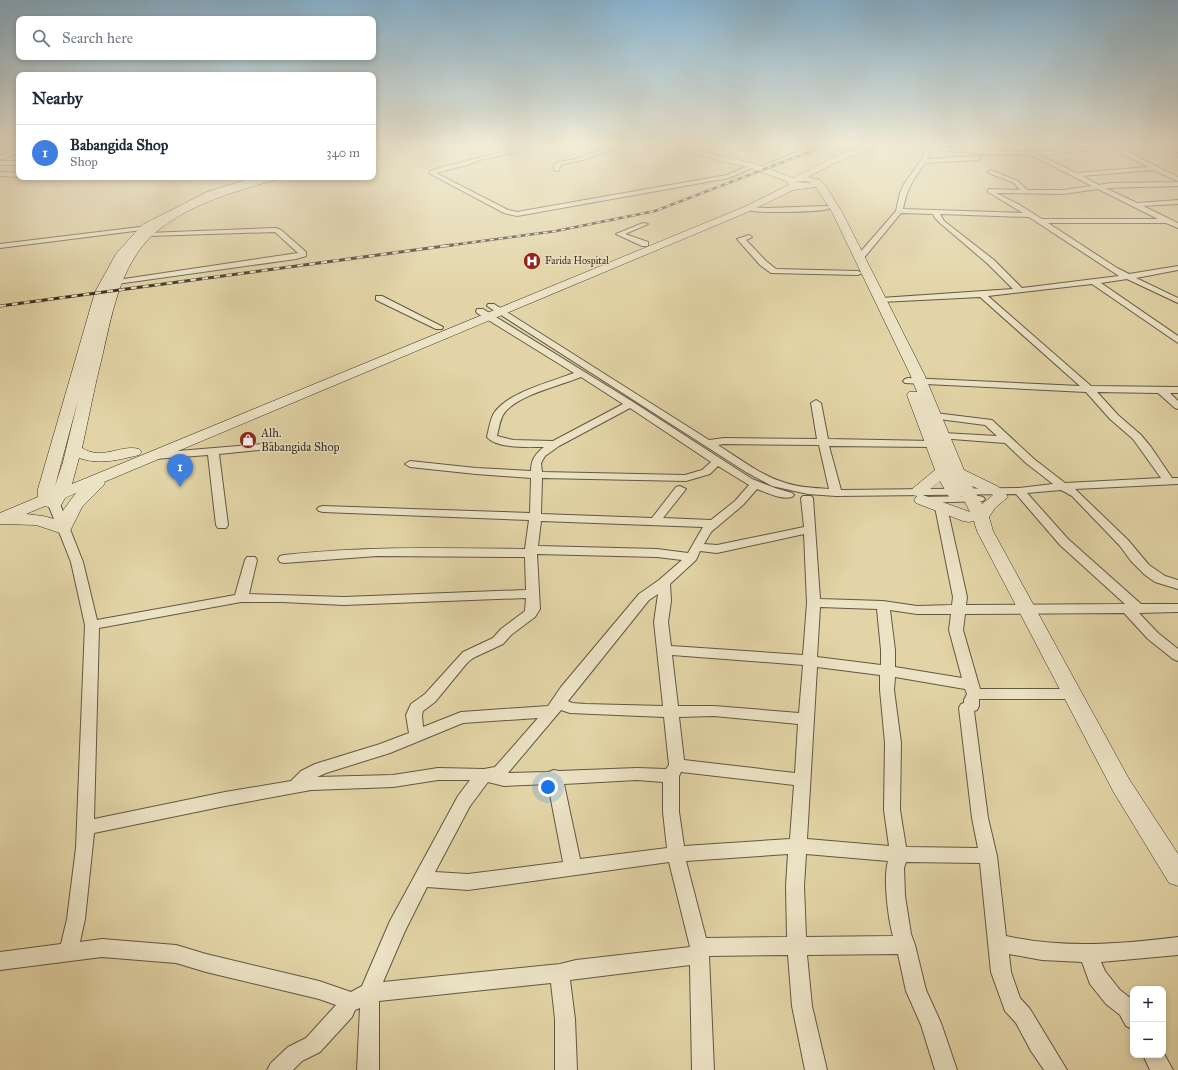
<!DOCTYPE html>
<html lang="en">
<head>
<meta charset="utf-8">
<style>
  body { margin:0; font-family:"IM FELL Great Primer",serif; background:#f2f2f3; color:#1f2937 }
  .controls { position:absolute; right:12px; bottom:12px; display:grid; overflow:hidden; border-radius:8px; box-shadow:0 2px 6px #0003 }
  .controls button { width:36px; height:36px; display:grid; place-items:center; padding:0; border:0; border-bottom:1px solid #e0e1e3; background:#fff; color:#1f2937; font:20px sans-serif }
  .you { position:absolute; left:548px; top:787px; width:14px; height:14px; margin:-10px; border:3px solid #fff; border-radius:50%; background:#1a73e8; box-shadow:0 0 0 6px #1a73e833 }
  .badge { display:grid; place-items:center; width:26px; height:26px; border-radius:50%; background:#1a73e8; color:#fff; font-size:13px; font-weight:700 }
  .pin { position:absolute; translate:-50% -33px; filter:drop-shadow(0 1px 2px #0008) }
  .pin::after { content:''; position:absolute; top:21px; width:14px; height:12px; background:inherit; clip-path:polygon(0 0,100% 0,50% 100%) }
  .list { margin:0; padding:0; list-style:none }
  h2 { display:flex; justify-content:space-between; align-items:center; height:52px; margin:0; padding:0 16px; font-size:17px }
  h2 small { font-size:13px; font-weight:400; color:#747a83 }
  .list li { display:grid; grid-template-columns:26px 1fr auto; gap:12px; align-items:center; box-sizing:border-box; height:56px; padding:0 16px; border-top:1px solid #e0e1e3 }
  .list b { display:block; font-size:15px; white-space:nowrap }
  .list p { margin:0; font-size:13px; white-space:nowrap; color:#747a83 }
  .list em { font-size:13px; font-style:normal; color:#747a83 }
  .icon { flex:none; width:22px; height:22px; fill:none; stroke:currentColor; stroke-width:2; stroke-linecap:round; stroke-linejoin:round }
  .map { position:relative; flex:none; width:1178px; height:1070px; overflow:hidden }
  .search { position:absolute; background:#fff; box-shadow:0 2px 6px #0003; left:16px; top:16px; width:360px; height:44px; display:flex; align-items:center; gap:10px; box-sizing:border-box; padding:0 14px; border-radius:8px; color:#747a83; font-size:15px }
  .panel { position:absolute; background:#fff; box-shadow:0 2px 6px #0003; left:16px; top:72px; width:360px; height:108px; border-radius:8px }
  .map>svg:first-child { display:block }
  .lines { fill:none; stroke-linecap:round; stroke-linejoin:round }
  .street-casing { stroke:#625843; stroke-width:2 }
  .secondary-casing { stroke:#382e22; stroke-width:1 }
  .street { fill:#ece3c5; fill-rule:evenodd }
  .secondary { fill:#ece3c5; fill-rule:evenodd }
  .rail-far1-casing { stroke:#382e22; stroke-width:2.5 }
  .rail-casing { stroke:#382e22; stroke-width:3 }
  .rail-far1 { stroke:#ece3c5; stroke-width:1.5; stroke-dasharray:4.5; stroke-linecap:butt }
  .rail { stroke:#ece3c5; stroke-width:2; stroke-dasharray:6; stroke-linecap:butt }
  .labels { text-anchor:middle; dominant-baseline:central; stroke-width:3; stroke-linejoin:round; paint-order:stroke }
  .far-poi-label { font-size:10px; fill:#382e22; stroke:#ece3c5; text-anchor:start }
  .poi-label { font-size:12px; fill:#382e22; stroke:#ece3c5; text-anchor:start }
</style>
</head>
<body>
<div class="map">
<svg width="1178" height="1070" viewBox="0 0 1178 1070">
  <rect width="100%" height="100%" fill="#e2d4a6"/>
  <filter id="stains"><feTurbulence type="fractalNoise" baseFrequency=".005" numOctaves="4"/><feColorMatrix values="0 0 0 0 .2 0 0 0 0 .09 0 0 0 0 .02 0 0 0 .5 -.17"/></filter>
  <radialGradient id="worn" r=".72"><stop offset=".6" stop-color="#630" stop-opacity="0"/><stop offset="1" stop-color="#630" stop-opacity=".3"/></radialGradient>
  <g class="lines">
    <defs>
      <g id="street">
        <path d="M529 146 531 147V149L483 159 467 165 436 173 508 210 517 212 727 175 753 164 756 166 729 178 517 216 504 213 429 173 432 170C464 162 496 153 529 146Z"/>
        <path d="M624 146H632L591 156 584 160 563 164 560 166 559 171 554 170V165L559 162 580 158 587 154Z"/>
        <path d="M814 146H821L766 167 761 166Z"/>
        <path d="M919 146 1019 152 1116 146 1178 177V181L1153 170 1082 176 1099 185 1110 183 1178 182V186L1105 188 1137 203 1178 200V204L1143 206 1178 223V228L1166 223H1048L1117 268 1129 274 1178 266V270L1136 278 1178 298V303L1127 279 1101 283 1178 336V343L1092 284 988 296 1091 386 1178 387V393H1170L1178 401V409L1175 408 1158 393 1097 392 1118 415 1141 435 1151 447 1172 478H1178V484L1075 489 1128 540 1149 565 1165 576 1178 580V589L1155 582 1145 575 1131 561 1120 546 1072 496 1061 490 1027 493 1068 539 1141 604H1178V612L1139 613 1158 633 1178 649V661L1173 659 1148 639 1124 613 965 614 963 630 980 689H1072L1077 690 1079 694 1077 698 1072 699H979V706L977 710 974 711 988 818 997 856 1006 936C1063 949 1121 944 1178 937V955L1101 962 1105 971 1120 990 1133 1000V1029L1126 1026 1120 1015 1106 1004 1090 984 1082 962 1042 960 1009 954 1011 972 1020 998 1030 1009 1067 1070H1044L1031 1051 1016 1023 1005 1011 991 972 980 863 906 862 904 868 905 896 911 934 915 945 926 990 941 1023 957 1070H935L921 1025 906 991 898 954 807 955 812 1006 827 1070H805L792 1006 788 955 709 956 714 1070H692L690 965 570 980 575 1019 577 1070H555V1019L551 983 379 1001V1070H357L360 1008 355 1010 352 1017 320 1052 302 1061 293 1070H267L271 1063 288 1047 306 1038 336 1005 319 999 206 972 176 963 102 957 0 970V952L61 944 67 919 76 848 85 625 71 562 48 504 50 502H58L60 504 83 562 97 620 235 595 245 560 247 557H255L257 560 249 594 344 597 526 590 525 557 377 556 284 563 280 562 278 559 280 556 284 555C364 546 445 548 525 549L529 520 323 512 319 511 317 509 319 507 323 506 530 513 531 478 476 474 410 467 405 464 410 461 476 468 531 471C531 460 535 454 544 447 529 447 497 449 487 437 489 429 490 420 494 413 508 392 551 382 574 373L477 313 476 311 477 309H483L633 402 752 479 775 488 792 493 794 495 792 497C782 500 767 493 757 489L743 505 711 532 704 544 717 545 804 527 801 498 803 496H811L813 498 820 599 883 601 917 606 952 605 953 597 935 507 937 505H945L947 507 967 597 966 605 1125 604 1060 545 1016 494 836 496 808 494 772 486 746 472 487 306 488 304H494L709 440 724 438 817 439 811 403 816 400 821 403 828 439 933 441 938 444 933 447 829 446 841 490 1019 488 1053 484 1026 463 1005 443 939 438 938 436 943 433 997 436 985 425 931 418 930 416 935 413 992 420 1034 459 1065 483 1161 478 1133 439 1110 419 1086 392 905 383 903 381 905 379 908 378 1080 386 980 297 881 302 877 300 881 298 1013 289 988 264 940 223 935 218 933 214 901 213 863 259H860L856 257 896 211 900 193 904 184 922 159 925 148 919 147ZM1111 148 1148 167 1076 173 1039 155ZM930 149 982 154 1031 155 1092 186 1063 190H1027L1018 181 991 170 988 172 989 173 1014 183 1020 190 990 189 988 190V192L1023 213 903 209C907 188 913 180 925 163L978 160 981 158 978 156 928 159ZM1098 189 1158 219H1042L1018 204 996 193 1063 194ZM940 214 1029 217 1119 276 1022 288 994 260 944 221ZM581 377 623 404 553 441 513 440 497 436C499 428 500 418 505 412 521 394 559 386 581 377ZM630 408 711 462 702 470 685 475 542 472 541 463 545 456 559 446ZM724 444 819 445 829 489C813 488 795 487 780 481 759 474 737 457 718 445ZM718 466 749 485 735 501 711 520 663 518 686 489 680 486 676 487 652 518 541 514 542 478 686 481 710 474ZM541 521 703 527 688 553 657 549 538 546ZM804 534 807 603 803 655 671 646 668 622 671 601 670 584 696 560 700 551 717 553ZM537 554 657 557 682 560 659 580 639 594 561 687 548 706 461 712 423 727 422 715 423 711 435 702 467 663 473 658 503 644 511 635 535 617 540 609ZM658 594 654 622 663 706 585 704 572 703 568 701 649 600ZM526 598 525 611 501 629 493 638 463 652 425 694 411 704 406 715 409 733 380 744 315 764 301 771 291 781 225 792 94 819 99 628 241 602H282L344 605ZM820 607 877 609 881 650V665L817 657ZM890 610 917 614H951L949 630 962 678 895 667V650ZM672 655 803 665 799 713 714 706H678ZM817 667 880 675V690L885 743 884 810 889 846 807 839ZM895 677 965 689 967 694 964 700V703L961 704 959 708 972 818 978 848 906 847 900 810 901 743 894 690ZM561 710 570 713 664 717 669 765 666 769 637 768 559 771 554 770 548 772 508 773ZM714 716 798 724 795 773 684 760 679 717ZM538 718 495 767 484 769 438 768 393 775 317 777 326 773 390 753 463 723ZM681 772 794 785 790 839 684 846 679 812V776ZM438 780H470L458 796 390 921 362 986 351 992 319 981 206 954 176 945 102 939 80 942 85 919 94 833 225 806 311 790 393 787ZM637 780 663 782V812L667 848 580 859 564 784ZM488 782 504 786 548 784 563 862 468 874 435 872 470 806ZM788 854 786 886 787 937 706 938 686 861ZM806 854 888 861C883 878 888 918 893 936L806 937 804 886ZM669 862 690 947 576 960 560 964 383 982 405 931 427 887 468 890Z"/>
        <path d="M1163 146H1170L1178 148V152Z"/>
        <path d="M19 149V153L0 160V156Z"/>
        <rect x="0" y="161" width="19" height="4"/>
        <path d="M0 172 19 173V177L0 176Z"/>
        <path d="M827 206 829 207V209C817 212 751 214 744 209L747 207 767 208Z"/>
        <path d="M643 223 648 224 625 234 648 242V246H642L616 234Z"/>
        <path d="M156 225 158 226V228L0 248V244Z"/>
        <path d="M276 228 281 230 306 252V256L296 259 117 284 113 282 117 280 298 253 275 232 149 236 147 235V233Z"/>
        <path d="M749 235 752 237 746 240 766 261 776 269 858 271 862 273 858 275 771 273 760 265 737 239Z"/>
        <path d="M376 296H382L443 327 442 329H436L376 300Z"/>
        <path d="M274 443 279 446 278 448 219 454 228 525 226 528H218L216 525 208 455 154 459 149 456 154 453Z"/>
        <path d="M979 496 983 497 985 499 983 501 921 503 917 502 915 500 917 498 921 497Z"/>
        <path d="M1163 1052 1173 1070H1150L1143 1055H1163Z"/>
      </g>
      <g id="secondary">
        <path d="M373 146H384L383 148 373 149Z"/>
        <path d="M668 146H679L756 164 793 178C813 169 856 142 877 146L833 164 808 177 820 180 825 185 842 212 924 374 964 470 999 487 1001 490 999 492 1006 494 1008 497 995 508 989 517 993 531 1129 779 1178 854V886L1169 883 1113 791 977 531 974 521 969 522 963 521 916 503 914 500 917 496 912 495 910 492 912 489 935 470 907 395 909 392H917L910 374 832 212 816 187 793 190 750 211 104 482 105 483 103 486 82 507 69 533 63 534 36 525 0 524V513L38 497V489L95 292 116 254 142 225 207 192 254 177H279L278 179C237 191 195 202 161 228 122 257 113 309 103 353 95 384 89 416 82 448 102 461 121 444 139 449L142 452 139 455C119 460 99 465 79 458L72 484 744 207 789 185 786 181 750 168 669 148ZM804 181 812 183 796 182ZM78 400 63 462 55 486ZM940 481 949 497 955 499 962 496 970 512 923 495ZM972 486 993 495 982 504ZM76 493 64 509 58 520 43 516 26 514 45 506 54 509 60 507 65 498Z"/>
      </g>
    </defs>
    <use href="#street" class="street-casing"/>
    <use href="#secondary" class="secondary-casing"/>
    <use href="#street" class="street"/>
    <use href="#secondary" class="secondary"/>
    <defs>
      <path id="rail-far1" d="M445 246 556 231 655 211 825 146"/>
      <path id="rail" d="M0 306 452 245"/>
    </defs>
    <use href="#rail-far1" class="rail-far1-casing"/>
    <use href="#rail" class="rail-casing"/>
    <use href="#rail-far1" class="rail-far1"/>
    <use href="#rail" class="rail"/>
  </g>
  <linearGradient id="sky" x2="0" y2="1"><stop stop-color="#88b5d2"/><stop offset="0.49" stop-color="#f2ecd7"/><stop offset="1" stop-color="#f2ecd7" stop-opacity="0"/></linearGradient>
  <rect width="1178" height="295" fill="url(#sky)"/>
  <defs>
    <symbol id="hospital-disc" viewBox="-11 -11 22 22"><circle r="9.5" fill="#8f2418" stroke="#ece3c5"/><path d="M-5-5h3v3.5h4V-5h3V5h-3V1.5h-4V5h-3Z" fill="#fff"/></symbol>
    <symbol id="shop-disc" viewBox="-11 -11 22 22"><circle r="9.5" fill="#8f2418" stroke="#ece3c5"/><path d="M-5-2.5h2.3a2.7 3.5 0 0 1 5.4 0H5L5.5 6h-11ZM-1.5-2.5h3a1.5 2.3 0 0 0-3 0Z" fill="#fff"/></symbol>
  </defs>
  <g fill-rule="evenodd">
    <use href="#hospital-disc" x="522" y="251" width="20" height="20"/>
    <use href="#shop-disc" x="238" y="430" width="20" height="20"/>
  </g>
  <g class="labels">
    <g class="far-poi-label">
      <text x="545" y="261">Farida Hospital</text>
    </g>
    <g class="poi-label">
      <text x="261" y="433">Alh.<tspan x="261" dy="14">Babangida Shop</tspan></text>
    </g>
  </g>
  <rect width="100%" height="100%" filter="url(#stains)"/>
  <rect width="100%" height="100%" fill="url(#worn)"/>
</svg>
<div class="controls">
<button>+</button>
<button>−</button>
</div>
<div class="you"></div>
<div class="pin badge" style="left:180px;top:487px;background:#3f7fe0">1</div>
<div class="search"><svg class="icon" aria-label="search" viewBox="0 0 24 24"><circle cx="10" cy="10" r="6"/><path d="M15 15l6 6"/></svg>Search here</div>
<section class="panel">
<h2>Nearby<small></small></h2>
<ul class="list">
<li><span class="badge" style="background:#3f7fe0">1</span><div><b>Babangida Shop</b><p>Shop</p></div><em>340 m</em></li>
</ul>
</section>
</div>
</body>
</html>
